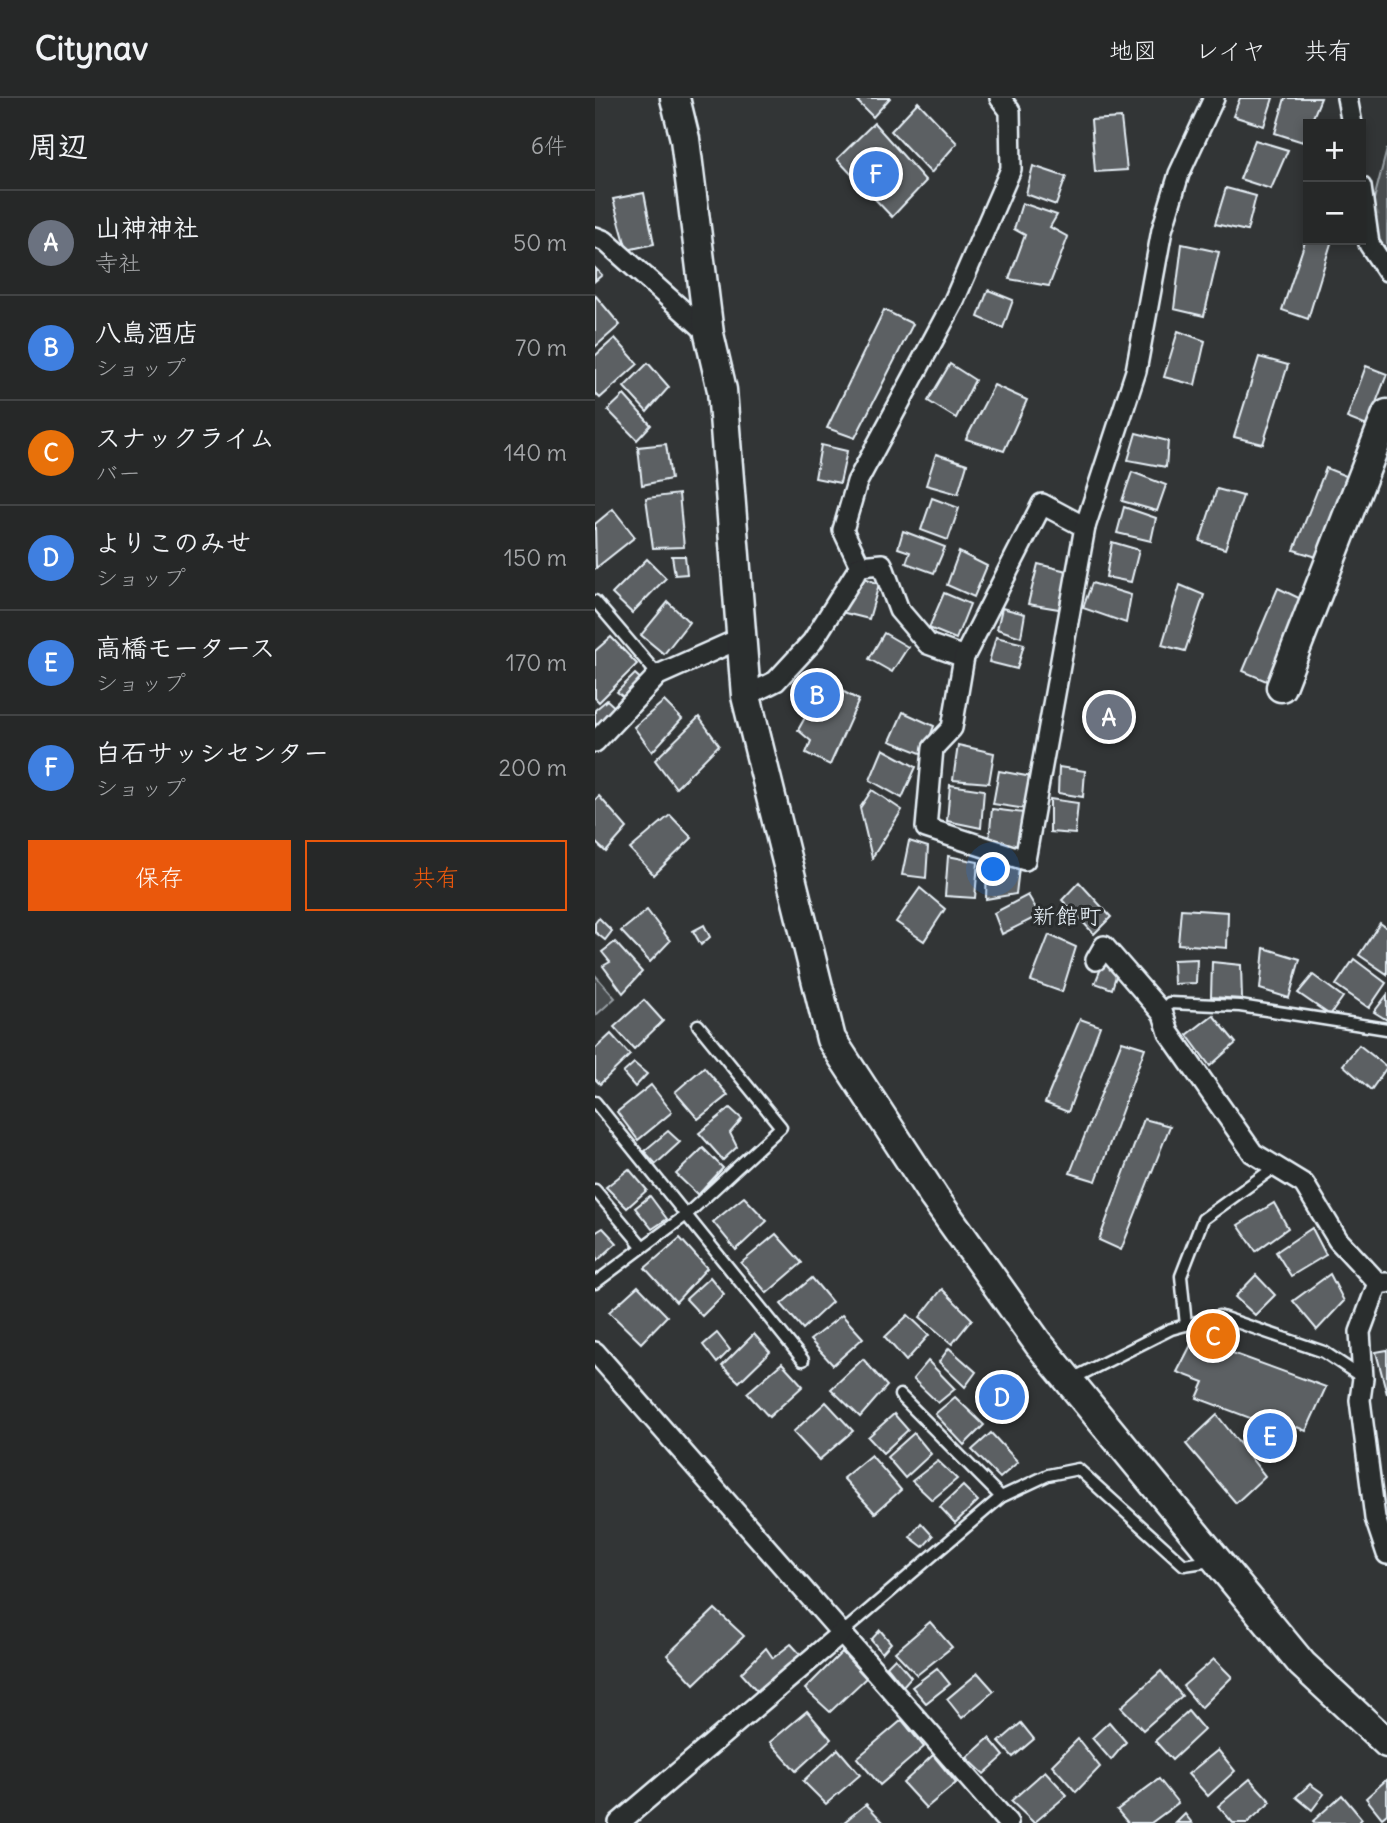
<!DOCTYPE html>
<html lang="ja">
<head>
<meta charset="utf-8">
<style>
  body { margin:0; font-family:Delius,"Klee One",sans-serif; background:#323434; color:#f1f3f6 }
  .controls { position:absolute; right:21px; top:21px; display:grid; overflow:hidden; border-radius:0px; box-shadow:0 4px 10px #0003 }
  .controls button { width:63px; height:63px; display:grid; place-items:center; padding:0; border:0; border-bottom:2px solid #424445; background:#262828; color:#f1f3f6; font:35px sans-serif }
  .you { position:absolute; left:399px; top:772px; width:24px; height:24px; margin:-18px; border:5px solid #fff; border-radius:50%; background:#1a73e8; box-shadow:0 0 0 10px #1a73e833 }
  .badge { display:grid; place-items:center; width:46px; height:46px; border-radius:50%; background:#ea580c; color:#fff; font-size:23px; font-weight:700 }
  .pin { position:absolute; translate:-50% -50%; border:4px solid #fff; box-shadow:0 2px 7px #0006 }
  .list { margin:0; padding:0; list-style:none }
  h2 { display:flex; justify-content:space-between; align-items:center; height:91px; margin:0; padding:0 28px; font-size:30px }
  h2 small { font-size:23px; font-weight:400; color:#a4a6a8 }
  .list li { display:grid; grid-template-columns:46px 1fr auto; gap:21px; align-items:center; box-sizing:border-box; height:105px; padding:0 28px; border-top:2px solid #424445 }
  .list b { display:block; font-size:26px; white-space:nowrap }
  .list p { margin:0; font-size:23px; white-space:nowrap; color:#a4a6a8 }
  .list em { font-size:23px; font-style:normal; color:#a4a6a8 }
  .actions { display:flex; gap:14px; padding:21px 28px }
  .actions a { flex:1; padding:16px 0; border:2px solid #ea580c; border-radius:0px; text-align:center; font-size:24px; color:#ea580c }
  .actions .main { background:#ea580c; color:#fff }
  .map { position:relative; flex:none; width:792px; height:1725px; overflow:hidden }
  header { display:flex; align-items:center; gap:42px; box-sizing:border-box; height:98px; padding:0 35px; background:#262828; border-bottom:2px solid #424445 }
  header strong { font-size:33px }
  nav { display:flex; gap:38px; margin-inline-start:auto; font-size:24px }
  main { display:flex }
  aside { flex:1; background:#262828 }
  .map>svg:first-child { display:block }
  .green { fill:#494d4f; stroke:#989fa4; stroke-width:2 }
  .forest { fill:url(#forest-firs); stroke:#989fa4; stroke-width:2 }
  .building { fill:#5c6063; stroke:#e8f1f8; stroke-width:2 }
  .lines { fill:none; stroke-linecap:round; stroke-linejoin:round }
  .lane-casing { stroke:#e8f1f8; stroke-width:15 }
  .street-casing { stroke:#e8f1f8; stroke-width:24 }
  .secondary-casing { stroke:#e8f1f8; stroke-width:33 }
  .lane { stroke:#2a2d2e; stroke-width:10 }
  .street { stroke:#2a2d2e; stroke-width:19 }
  .secondary { stroke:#2a2d2e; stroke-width:28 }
  .labels { text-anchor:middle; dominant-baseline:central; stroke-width:6; stroke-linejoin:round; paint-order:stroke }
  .neighbourhood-label { font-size:23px; fill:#e8f1f8; stroke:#2a2d2e }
</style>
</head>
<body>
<header>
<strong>Citynav</strong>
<nav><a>地図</a><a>レイヤ</a><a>共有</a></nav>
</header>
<main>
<aside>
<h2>周辺<small>6件</small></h2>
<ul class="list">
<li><span class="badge" style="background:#6b7280">A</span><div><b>山神神社</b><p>寺社</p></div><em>50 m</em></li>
<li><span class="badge" style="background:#3f7fe0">B</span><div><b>八島酒店</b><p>ショップ</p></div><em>70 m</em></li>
<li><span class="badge" style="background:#e8710a">C</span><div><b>スナックライム</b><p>バー</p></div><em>140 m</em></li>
<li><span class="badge" style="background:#3f7fe0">D</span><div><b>よりこのみせ</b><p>ショップ</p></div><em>150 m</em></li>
<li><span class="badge" style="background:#3f7fe0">E</span><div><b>高橋モータース</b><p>ショップ</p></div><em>170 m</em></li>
<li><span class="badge" style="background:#3f7fe0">F</span><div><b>白石サッシセンター</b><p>ショップ</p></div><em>200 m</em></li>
</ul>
<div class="actions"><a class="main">保存</a><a>共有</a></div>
</aside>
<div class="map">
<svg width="792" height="1725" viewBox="0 0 792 1725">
  <defs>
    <pattern id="forest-firs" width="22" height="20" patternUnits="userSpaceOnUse" patternTransform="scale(1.75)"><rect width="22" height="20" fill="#494d4f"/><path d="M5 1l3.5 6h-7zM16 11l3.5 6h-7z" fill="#636769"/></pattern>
  </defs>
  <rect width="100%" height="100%" fill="#323536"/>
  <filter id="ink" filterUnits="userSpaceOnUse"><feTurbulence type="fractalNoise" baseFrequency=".0143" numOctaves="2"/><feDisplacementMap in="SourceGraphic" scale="14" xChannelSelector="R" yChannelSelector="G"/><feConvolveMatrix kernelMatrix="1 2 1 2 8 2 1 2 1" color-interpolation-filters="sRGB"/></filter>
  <g filter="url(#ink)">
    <path class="green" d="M0 877 20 900 0 918Z"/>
    <path class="forest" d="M792 51V159L769 140Z"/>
    <g class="building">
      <path d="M266 0H295L278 19 263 4Z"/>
      <path d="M645 0H678L669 28 638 18Z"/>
      <path d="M690 0H726L708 44 680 35Z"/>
      <path d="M323 4 362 45 336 75 296 33Z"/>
      <path d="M526 20 532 72 500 74 496 22Z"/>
      <path d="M279 25 331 83 297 119 242 61Z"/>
      <path d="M660 42 693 52 676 91 645 81Z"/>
      <path d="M438 68 471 79 461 107 431 96Z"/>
      <path d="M631 90 661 98 652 133 620 126Z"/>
      <path d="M49 95 59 146 32 152 18 101Z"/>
      <path d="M427 105 462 117 455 129 473 139 454 188 414 181 430 137 419 131Z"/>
      <path d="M713 135V142H737L713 221 687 212Z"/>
      <path d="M587 146 624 154 609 218 579 211Z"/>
      <path d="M0 170 7 177 0 183Z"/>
      <path d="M393 192 418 202 408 230 383 219Z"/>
      <path d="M0 197 25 227 0 249Z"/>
      <path d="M289 212 318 226 260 340 232 330Z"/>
      <path d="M583 233 610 243 600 287 569 279Z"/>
      <path d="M20 240 43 266 5 300 0 295V258Z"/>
      <path d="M664 259 693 267 668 346 639 339Z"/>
      <path d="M53 265 74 289 52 314 29 289Z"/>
      <path d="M355 266 380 282 361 320 333 303Z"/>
      <path d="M771 268 792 276 772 328 752 320Z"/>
      <path d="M399 287 432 302 409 353 371 341Z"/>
      <path d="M29 297 56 327 42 342 13 312Z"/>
      <path d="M541 335 573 343 571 369 533 362Z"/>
      <path d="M71 346 76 381 47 387 43 349Z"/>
      <path d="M226 347 252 353 245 385 220 380Z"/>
      <path d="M341 356 372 366 363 396 331 387Z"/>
      <path d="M731 370 756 380 725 460 699 452Z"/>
      <path d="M537 374 571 387 562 413 527 403Z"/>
      <path d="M622 391 648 398 630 451 605 443Z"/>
      <path d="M84 396 89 449 58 450 51 400Z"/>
      <path d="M337 400 364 410 353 442 326 432Z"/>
      <path d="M529 409 561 420 556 443 522 435Z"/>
      <path d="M18 411 40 439 1 470 0 426Z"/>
      <path d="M308 433 350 449 339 475 311 465 315 454 303 450Z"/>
      <path d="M517 444 544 452 536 484 511 479Z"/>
      <path d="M364 454 392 468 379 499 352 487Z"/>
      <path d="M77 458H90L92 476 80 477Z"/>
      <path d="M52 461 71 480 37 515 17 496Z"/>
      <path d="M443 466 472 473 464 511 433 506Z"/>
      <path d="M265 478 284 486 274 521 246 514Z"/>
      <path d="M497 485 536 497 531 525 488 510Z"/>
      <path d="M585 487 609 497 590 553 567 547Z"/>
      <path d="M683 490 708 502 676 585 648 573Z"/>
      <path d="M349 495 375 506 361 541 334 530Z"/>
      <path d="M73 504 94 524 69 556 46 537Z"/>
      <path d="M407 510 430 516 426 539 402 531Z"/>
      <path d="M289 535 313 549 297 574 274 561Z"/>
      <path d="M16 539 42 566 4 604 0 600V553Z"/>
      <path d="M401 539 429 546 422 571 394 564Z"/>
      <path d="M40 576 49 584 32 602 22 594Z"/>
      <path d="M230 584 264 602 235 667 211 655 216 643 203 632Z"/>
      <path d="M12 602 23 612 0 637V612Z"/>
      <path d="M69 603 87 621 57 654 39 629Z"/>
      <path d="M308 614 339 628 328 656 295 643Z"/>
      <path d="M104 619 124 647 81 690 60 662Z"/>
      <path d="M363 647 399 655 394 685 358 682Z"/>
      <path d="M288 651 321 669 307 700 275 682Z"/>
      <path d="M464 669 490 673 488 699 463 695Z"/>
      <path d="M404 673 437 679 431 711 398 706Z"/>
      <path d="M355 687 389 692 386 730 352 723Z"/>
      <path d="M277 692 307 712 277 760 265 710Z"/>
      <path d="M4 698 32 730 11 754 0 744V702Z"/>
      <path d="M455 701 483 705 480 736 455 734Z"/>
      <path d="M397 711 429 715 421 750 394 742Z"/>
      <path d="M75 717 97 740 59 777 35 751Z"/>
      <path d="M314 743 333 749 331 780 307 777Z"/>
      <path d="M353 758 383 764 380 800 350 798Z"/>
      <path d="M392 766 424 770 421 796 391 801Z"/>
      <path d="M484 784 516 819 499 836 467 802Z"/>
      <path d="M325 790 350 811 329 843 301 824Z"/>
      <path d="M433 797 445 817 407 836 399 815Z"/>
      <path d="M586 811 633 814 632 850 583 846Z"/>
      <path d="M52 812 75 843 55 864 26 833Z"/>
      <path d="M4 820 17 833 10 842 0 834V825Z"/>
      <path d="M785 825 792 830V876L764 857Z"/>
      <path d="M109 827 115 839 106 847 98 833Z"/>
      <path d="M454 837 481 849 467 894 436 883Z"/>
      <path d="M20 844 47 874 28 895 8 868 15 864 7 854Z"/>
      <path d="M669 850 705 861 694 900 665 891Z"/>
      <path d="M602 861 601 885 579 886 578 862Z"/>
      <path d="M759 861 791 885 774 910 741 887Z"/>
      <path d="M509 863 523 871 517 891 500 885Z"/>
      <path d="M617 864 646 867 647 901 616 899Z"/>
      <path d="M718 877 748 899 735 917 703 895Z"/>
      <path d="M792 897V922L779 914Z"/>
      <path d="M49 902 68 923 39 951 19 929Z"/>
      <path d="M618 917 641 945 615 968 592 937Z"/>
      <path d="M485 921 505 928 473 1014 450 1005Z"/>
      <path d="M16 936 35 957 5 986 0 981V951Z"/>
      <path d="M527 943 550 950 501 1083 475 1075Z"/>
      <path d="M764 947 792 969 776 992 748 967Z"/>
      <path d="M39 965 52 976 40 989 28 975Z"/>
      <path d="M109 969 133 997 103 1021 80 994Z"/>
      <path d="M56 987 77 1014 43 1042 22 1014Z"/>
      <path d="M135 1010 147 1021 135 1035 142 1049 128 1062 104 1035Z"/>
      <path d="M549 1021 575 1028 526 1152 504 1142Z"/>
      <path d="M73 1033 85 1044 61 1066 49 1053Z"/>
      <path d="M108 1050 128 1070 103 1097 81 1076Z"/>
      <path d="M34 1071 52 1092 32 1110 11 1089Z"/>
      <path d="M55 1098 72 1121 57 1131 40 1110Z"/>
      <path d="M149 1099 172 1123 141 1152 118 1124Z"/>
      <path d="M679 1105 693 1130 661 1153 643 1127Z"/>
      <path d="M8 1130 22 1145 2 1163 0 1135Z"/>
      <path d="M717 1130 731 1157 696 1178 681 1154Z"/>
      <path d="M181 1136 207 1165 172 1195 146 1165Z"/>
      <path d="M85 1140 112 1170 81 1204 50 1170Z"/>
      <path d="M735 1176 749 1203 722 1232 698 1203Z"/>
      <path d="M661 1177 680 1197 660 1217 640 1199Z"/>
      <path d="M115 1179 129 1196 107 1218 91 1201Z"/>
      <path d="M217 1180 237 1204 208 1231 186 1206Z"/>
      <path d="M43 1188 72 1218 46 1245 14 1214Z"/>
      <path d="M347 1191 377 1221 357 1246 325 1219Z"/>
      <path d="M247 1217 268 1240 238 1267 215 1242Z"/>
      <path d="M313 1217 334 1237 311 1263 290 1239Z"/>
      <path d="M122 1235 135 1252 122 1265 108 1247Z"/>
      <path d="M159 1236 175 1254 144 1284 127 1268Z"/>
      <path d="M599 1241 731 1289 711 1333 702 1329 695 1335 602 1300 609 1284 582 1274Z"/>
      <path d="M354 1250 381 1274 370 1289 344 1264Z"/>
      <path d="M792 1252V1296L781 1254Z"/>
      <path d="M268 1261 292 1288 265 1319 236 1291Z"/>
      <path d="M333 1263 360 1291 343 1305 318 1281Z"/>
      <path d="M187 1265 208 1288 174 1319 152 1295Z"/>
      <path d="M360 1299 389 1327 369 1347 340 1316Z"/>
      <path d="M231 1304 258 1333 224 1362 198 1334Z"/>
      <path d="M299 1316 313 1332 288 1355 273 1339Z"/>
      <path d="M622 1317 670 1378 641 1405 591 1346Z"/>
      <path d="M319 1335 336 1356 310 1380 292 1359Z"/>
      <path d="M396 1335 423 1364 405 1380 377 1352Z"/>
      <path d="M276 1357 306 1392 280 1415 248 1380Z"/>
      <path d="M343 1363 362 1381 337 1402 317 1383Z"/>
      <path d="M368 1388 383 1403 360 1425 345 1409Z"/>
      <path d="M326 1425 338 1438 328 1449 315 1439Z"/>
      <path d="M120 1511 149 1538 99 1586 72 1557Z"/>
      <path d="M335 1524 357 1549 322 1577 300 1554Z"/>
      <path d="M285 1532 296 1545 287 1555 276 1542Z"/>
      <path d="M196 1546 208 1559 164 1595 146 1575 171 1550 178 1560Z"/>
      <path d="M247 1554 271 1580 235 1614 210 1591Z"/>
      <path d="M300 1560 316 1579 308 1588 292 1568Z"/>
      <path d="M619 1561 637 1579 606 1610 588 1588Z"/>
      <path d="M342 1570 355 1586 331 1605 317 1589Z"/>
      <path d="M566 1573 587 1598 548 1632 526 1609Z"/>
      <path d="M383 1575 399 1593 367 1620 352 1601Z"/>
      <path d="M212 1613 236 1641 201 1673 175 1644Z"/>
      <path d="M593 1613 609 1632 577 1662 560 1643Z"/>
      <path d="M307 1622 329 1649 285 1687 262 1660Z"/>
      <path d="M514 1624 531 1644 516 1662 497 1640Z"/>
      <path d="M426 1625 439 1641 418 1659 404 1644Z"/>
      <path d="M394 1640 409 1658 389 1676 372 1660Z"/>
      <path d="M483 1641 505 1669 481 1694 457 1667Z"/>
      <path d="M243 1651 265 1677 231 1706 208 1683Z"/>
      <path d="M623 1652 640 1673 613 1698 593 1676Z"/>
      <path d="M338 1657 361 1685 331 1710 308 1685Z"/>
      <path d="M450 1673 472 1697 439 1725 416 1703Z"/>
      <path d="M564 1681 583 1705 556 1725H533L522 1712Z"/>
      <path d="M655 1681 676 1704 652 1725H638L623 1708Z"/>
      <path d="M792 1681V1716L787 1720 771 1700Z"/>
      <path d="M715 1686 729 1696 717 1712 701 1699Z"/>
      <path d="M747 1697 767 1721 763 1725H720L718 1723Z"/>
      <path d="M271 1706 289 1725H248Z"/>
      <path d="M590 1716 597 1725H581Z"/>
    </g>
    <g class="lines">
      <defs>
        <g id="lane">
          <path d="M0 503 63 577"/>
          <path d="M568 916 574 905 645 908 792 931"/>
          <path d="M0 1004 208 1262"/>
          <path d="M0 1092 48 1149 0 1185"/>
          <path d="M48 1149 90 1118 186 1029 103 927"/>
          <path d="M591 1227 586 1178 608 1121 680 1069"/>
          <path d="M475 1282 576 1231 624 1218 729 1254 768 1280"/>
          <path d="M305 1297 406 1399"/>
          <path d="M248 1534 406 1399 453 1377 483 1371 589 1467 616 1463"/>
        </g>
        <g id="street">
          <path d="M752 0 757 26"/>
          <path d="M766 89 774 146 792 173"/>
          <path d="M0 139 10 143 114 236"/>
          <path d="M265 468 248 432 262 384 358 205 416 71 415 13 405 0"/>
          <path d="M265 468 287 466 304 512 333 546 369 559 447 406 490 429"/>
          <path d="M369 559 357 630 338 650 331 730 430 762 490 429 541 273 567 132 584 76 619 0"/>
          <path d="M151 598 181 583 217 544 265 468"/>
          <path d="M0 644 63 577 144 541"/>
          <path d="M501 862 509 848 568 916 574 935 658 1055 709 1086 743 1142 783 1185H792"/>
          <path d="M783 1185 765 1234 768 1280 765 1302 780 1420 792 1456"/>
          <path d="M0 1254 413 1725"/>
          <path d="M24 1725 248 1534"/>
        </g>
        <g id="secondary">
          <path d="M80 0 90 41 114 236 127 292 151 598 236 941 339 1099 443 1245 707 1566 792 1645"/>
          <path d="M686 589 792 316"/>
        </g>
      </defs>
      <use href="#lane" class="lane-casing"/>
      <use href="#street" class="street-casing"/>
      <use href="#secondary" class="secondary-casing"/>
      <use href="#lane" class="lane"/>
      <use href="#street" class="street"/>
      <use href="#secondary" class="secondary"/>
    </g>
  </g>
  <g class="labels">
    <g class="neighbourhood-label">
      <text x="472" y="817">新館町</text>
    </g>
  </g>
</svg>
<div class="controls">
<button>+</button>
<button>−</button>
</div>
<div class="you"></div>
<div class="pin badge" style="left:514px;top:619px;background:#6b7280">A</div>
<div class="pin badge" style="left:222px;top:597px;background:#3f7fe0">B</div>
<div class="pin badge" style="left:618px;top:1238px;background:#e8710a">C</div>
<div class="pin badge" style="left:407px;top:1299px;background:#3f7fe0">D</div>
<div class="pin badge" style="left:675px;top:1338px;background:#3f7fe0">E</div>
<div class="pin badge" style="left:281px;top:76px;background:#3f7fe0">F</div>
</div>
</main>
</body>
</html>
